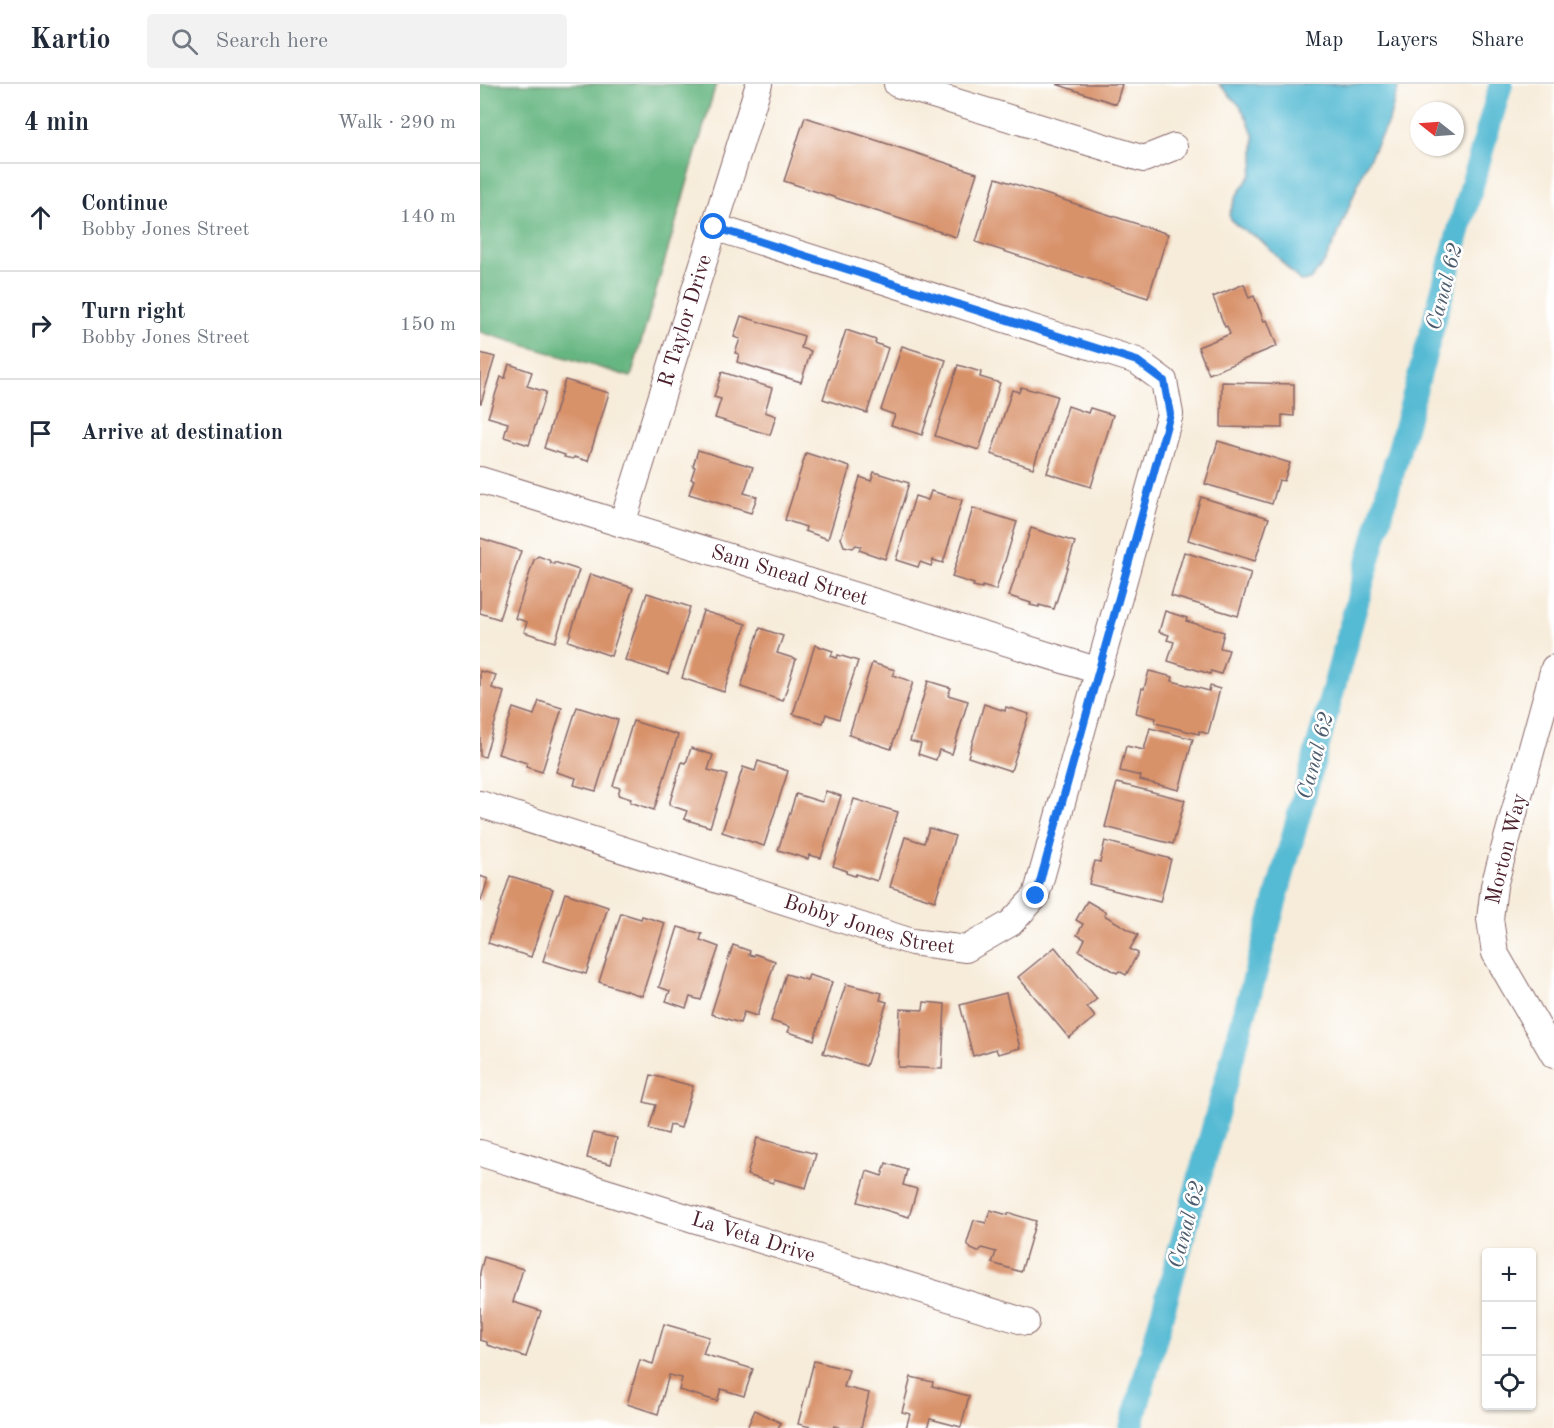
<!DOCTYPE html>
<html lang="en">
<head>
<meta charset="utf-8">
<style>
  body { margin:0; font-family:"Old Standard TT",serif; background:#f2f2f3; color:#1f2937 }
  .controls { position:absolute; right:18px; bottom:18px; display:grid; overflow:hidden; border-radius:6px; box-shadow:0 2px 4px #0004 }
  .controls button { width:54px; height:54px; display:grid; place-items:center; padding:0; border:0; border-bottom:2px solid #e0e1e3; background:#fff; color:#1f2937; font:30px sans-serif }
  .compass { position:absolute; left:930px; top:18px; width:54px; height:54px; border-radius:50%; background:#fff; box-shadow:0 2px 4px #0004; rotate:287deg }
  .stop { position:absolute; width:18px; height:18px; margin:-14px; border:4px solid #1a73e8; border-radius:50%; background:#fff }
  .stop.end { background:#1a73e8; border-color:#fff; box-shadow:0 2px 6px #0008 }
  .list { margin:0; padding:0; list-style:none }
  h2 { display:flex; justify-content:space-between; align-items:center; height:78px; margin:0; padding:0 24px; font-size:26px }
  h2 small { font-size:20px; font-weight:400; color:#747a83 }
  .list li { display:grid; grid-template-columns:39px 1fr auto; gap:18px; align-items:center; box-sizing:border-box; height:108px; padding:0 24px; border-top:2px solid #e0e1e3 }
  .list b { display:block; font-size:22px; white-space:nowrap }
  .list p { margin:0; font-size:20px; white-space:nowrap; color:#747a83 }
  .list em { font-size:20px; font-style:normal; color:#747a83 }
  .icon { flex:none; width:33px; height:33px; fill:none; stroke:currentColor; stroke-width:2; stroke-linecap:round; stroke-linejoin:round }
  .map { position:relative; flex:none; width:1074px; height:1344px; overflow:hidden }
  header { display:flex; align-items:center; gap:36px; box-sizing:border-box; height:84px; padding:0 30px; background:#fff; border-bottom:2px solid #e0e1e3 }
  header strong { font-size:28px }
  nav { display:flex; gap:33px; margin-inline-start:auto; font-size:21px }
  .search { width:420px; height:54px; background:#f2f2f3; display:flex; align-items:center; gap:15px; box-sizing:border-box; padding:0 21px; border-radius:6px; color:#747a83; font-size:22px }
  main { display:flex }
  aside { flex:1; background:#fff }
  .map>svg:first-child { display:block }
  .forest { fill:#66b681; stroke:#586a56; stroke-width:1.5 }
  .water { fill:#54bad3; stroke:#4f6c7f; stroke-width:1.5 }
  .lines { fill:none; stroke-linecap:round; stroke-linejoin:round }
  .canal { stroke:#54bad3; stroke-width:24 }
  .building { fill:#d8926b }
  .minor-casing { stroke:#876768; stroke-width:28 }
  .minor { stroke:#fff; stroke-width:26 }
  .route { stroke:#1a73e8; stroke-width:8 }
  .labels { text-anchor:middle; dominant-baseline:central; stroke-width:5; stroke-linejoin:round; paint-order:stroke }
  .street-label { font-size:21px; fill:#4a1f2b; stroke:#fff }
  .water-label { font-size:22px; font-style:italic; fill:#4e5d6e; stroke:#fff }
</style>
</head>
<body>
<header>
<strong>Kartio</strong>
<div class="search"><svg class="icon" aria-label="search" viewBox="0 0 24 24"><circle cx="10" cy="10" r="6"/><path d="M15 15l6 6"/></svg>Search here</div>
<nav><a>Map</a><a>Layers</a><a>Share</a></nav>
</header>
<main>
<aside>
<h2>4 min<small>Walk · 290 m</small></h2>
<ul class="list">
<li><svg class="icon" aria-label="ahead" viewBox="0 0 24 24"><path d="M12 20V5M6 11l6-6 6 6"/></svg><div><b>Continue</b><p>Bobby Jones Street</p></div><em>140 m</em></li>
<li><svg class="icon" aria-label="right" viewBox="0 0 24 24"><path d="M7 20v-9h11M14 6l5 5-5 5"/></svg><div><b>Turn right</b><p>Bobby Jones Street</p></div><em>150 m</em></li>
<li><svg class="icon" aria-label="arrive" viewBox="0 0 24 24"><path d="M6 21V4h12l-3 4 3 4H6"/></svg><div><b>Arrive at destination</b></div></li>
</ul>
</aside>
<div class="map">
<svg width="1074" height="1344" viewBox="0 0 1074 1344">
  <rect width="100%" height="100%" fill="#fff"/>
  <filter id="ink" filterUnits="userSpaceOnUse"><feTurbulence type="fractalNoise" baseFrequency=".0167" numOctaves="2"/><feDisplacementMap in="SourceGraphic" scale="12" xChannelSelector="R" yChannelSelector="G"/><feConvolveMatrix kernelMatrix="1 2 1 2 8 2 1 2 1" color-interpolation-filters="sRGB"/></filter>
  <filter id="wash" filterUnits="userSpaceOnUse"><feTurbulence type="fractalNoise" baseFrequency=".008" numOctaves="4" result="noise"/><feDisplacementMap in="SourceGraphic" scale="24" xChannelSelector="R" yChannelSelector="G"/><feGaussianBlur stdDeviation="1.35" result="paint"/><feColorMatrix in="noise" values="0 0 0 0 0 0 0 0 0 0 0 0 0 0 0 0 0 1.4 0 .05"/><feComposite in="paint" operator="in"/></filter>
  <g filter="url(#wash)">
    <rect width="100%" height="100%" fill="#f7ecda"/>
    <path class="forest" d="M0 0H236L151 293 0 248Z"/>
    <path class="water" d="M739 0H919L909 36 884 85 857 153 844 179 830 196 820 197C806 184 794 167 779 155 768 147 754 144 749 131L756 112 771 91 774 78V52L767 35 760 22Z"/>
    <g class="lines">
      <path class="canal" d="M651 1344 978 150 1021 0"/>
    </g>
    <g id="blocks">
      <g class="building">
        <path d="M576 0H642L636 20Z"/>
        <path d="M325 33 497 89 476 153 304 97Z"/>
        <path d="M516 94 688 150 668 214 496 158Z"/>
        <path d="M764 200 769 214 774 212 784 237 787 236 797 262 729 290 718 263 750 250 747 242 745 243 733 213Z"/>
        <path d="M261 232 324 252 321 264 331 267 321 298 257 278 259 270 255 269 260 255 254 253Z"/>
        <path d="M366 246 396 256 395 259 408 264 387 329 343 315Z"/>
        <path d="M422 262 466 276 442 351 411 341 415 331 401 326Z"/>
        <path d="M0 269 15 273 1 319H0Z"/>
        <path d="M29 280 52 288 47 302 66 308 49 361 24 353 28 339 8 333 21 293 25 294Z"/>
        <path d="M478 281 501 288 500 293 520 299 499 366 455 352Z"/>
        <path d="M242 288 292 304 285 328 296 332 290 351 235 334 241 315 234 313Z"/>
        <path d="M85 296 129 309 108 377 94 373 93 375 84 373 85 371 64 364Z"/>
        <path d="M742 298 814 300V332L802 331V344L741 343Z"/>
        <path d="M541 303 555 307 556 306 577 312 553 384 511 370 532 306 539 308Z"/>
        <path d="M588 322 608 329 610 324 633 331 611 403 567 389Z"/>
        <path d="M738 357 810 379 804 397 799 396 792 420 725 400Z"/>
        <path d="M218 366 273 383 264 409 277 413 271 429 209 410 214 396 211 395 215 383 213 382Z"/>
        <path d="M326 369 370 383 348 455 325 447 326 443 305 436Z"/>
        <path d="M394 388 429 399 405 475 379 466 381 462 376 461 373 464 364 462 361 454 380 393 391 397Z"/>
        <path d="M451 407 482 416 463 479 453 476 451 482 440 478 438 483 416 476 435 412 448 416Z"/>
        <path d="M721 413 789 434 775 477 708 456Z"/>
        <path d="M493 424 537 438 516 506 502 502V504L493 502 494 500 472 493Z"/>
        <path d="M551 444 595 458 574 525 559 521V523L550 521 551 519 529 512Z"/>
        <path d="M0 454 41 467 19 535 0 529Z"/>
        <path d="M704 468 771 489 758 532 691 512Z"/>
        <path d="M58 472 69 476 71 479 74 480V478L99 486 75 558 44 548 47 538 35 534 54 476Z"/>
        <path d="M110 490 153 504 131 572 88 557Z"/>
        <path d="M167 509 210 523 188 590 145 576Z"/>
        <path d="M223 527 266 540 244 608 202 594Z"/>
        <path d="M685 527 707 534 706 537 744 548 740 564 749 566 741 590 731 587 730 590 688 577 694 558 687 556 689 551 679 548Z"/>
        <path d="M280 544 303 552 297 569 316 575 303 617 261 603Z"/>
        <path d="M335 561 353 567 351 572 357 574 358 571 378 577 359 635 346 630 343 639 313 630Z"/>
        <path d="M392 579 415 586 413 591 433 598 411 665 369 651Z"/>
        <path d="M0 587 16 591 12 604 24 608 5 673 0 672Z"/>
        <path d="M669 587 693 593 692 597 729 607 730 602 740 605 728 650 719 647V650L675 639 676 634 656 629 662 604 664 605Z"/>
        <path d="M448 597 471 604 468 611 488 617 472 670 459 666 456 676 438 670 441 660 430 657Z"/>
        <path d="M59 617 82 624 62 688 46 683 47 679 18 670 33 624 54 631Z"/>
        <path d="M504 620 525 627 526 623 549 630 531 687 488 673Z"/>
        <path d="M97 623 138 636 116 707 94 701 96 694 76 688Z"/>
        <path d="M153 637 198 651 174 726 150 718 151 715 138 711 140 704 133 702Z"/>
        <path d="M670 644 713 655 699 706 660 696 661 692 640 687 646 662 664 666Z"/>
        <path d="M211 664 233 671 228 686 247 691 230 743 204 735 207 727 189 721 202 678 206 679Z"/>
        <path d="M278 677 308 687 284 762 242 748 263 683 275 687Z"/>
        <path d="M637 699 705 716 693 760 625 743Z"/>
        <path d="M346 707 361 712 341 774 329 771 328 775 298 766 316 710 342 718Z"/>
        <path d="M374 715 418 728 397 797 376 790 375 792 366 789 367 787 353 782Z"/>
        <path d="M449 744 475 752 455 817 410 803 425 753 444 759Z"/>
        <path d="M625 757 691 775 680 818 609 800 615 777 620 778Z"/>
        <path d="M0 792 8 795 1 817H0Z"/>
        <path d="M30 792 73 805 51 873 8 859Z"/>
        <path d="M85 809 128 823 106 890 63 877Z"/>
        <path d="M607 817 626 828 624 831 658 851 650 865 658 869 646 891 639 887 637 889 599 867 605 855 597 851 603 840 596 836Z"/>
        <path d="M141 829 161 835 162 832 185 839 162 912 119 898Z"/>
        <path d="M198 843 222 850 220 856 239 863 221 916 210 913 206 924 186 917 190 907 179 903Z"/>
        <path d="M253 861 270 867 269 871 274 872 275 870 295 877 277 932 264 928 260 939 231 930Z"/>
        <path d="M575 863 617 915 607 923 615 933 589 954 538 893Z"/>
        <path d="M306 890 327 896 329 891 352 898 334 956 308 948 310 943 291 937Z"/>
        <path d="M366 900 402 909 400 916 407 918 386 982 343 969Z"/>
        <path d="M526 909 540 964 518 970 516 965 493 972 480 921Z"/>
        <path d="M444 918 465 920 462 985 418 983 420 925 443 926Z"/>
        <path d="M171 991 213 1002 201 1044 190 1041 188 1050 169 1045 176 1021 164 1018Z"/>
        <path d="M113 1049 137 1054 131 1080 107 1074Z"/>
        <path d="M277 1054 336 1070 326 1104 294 1095 293 1099 267 1091Z"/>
        <path d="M406 1079 427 1086 423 1101 437 1105 429 1133 378 1118 387 1087 402 1092Z"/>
        <path d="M510 1126 528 1131 529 1129 556 1137 541 1188 512 1179 516 1168 502 1164 498 1168 491 1165 487 1159 494 1136 506 1139Z"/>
        <path d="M4 1173 43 1185 33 1218 61 1227 46 1273 7 1261V1258L0 1256V1188Z"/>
        <path d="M184 1240 229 1253 223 1270 273 1285 264 1312 241 1305 237 1317 199 1306 202 1294 189 1291 178 1330 147 1320 160 1276 173 1280Z"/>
        <path d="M334 1277 369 1286 364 1303 389 1309 381 1344H361L354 1342 353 1344H335L318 1340Z"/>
        <path d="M431 1293 453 1298 452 1302 489 1312 481 1343 450 1335 447 1344H426L430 1330 422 1328Z"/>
        <path d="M275 1326 301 1339 298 1344H267Z"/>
      </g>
    </g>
  </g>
  <g filter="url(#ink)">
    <use href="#blocks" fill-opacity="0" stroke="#876768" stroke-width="1.5"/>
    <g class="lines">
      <defs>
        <g id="minor">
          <path d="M417 0 664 75 694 63"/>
          <path id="s1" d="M0 396 619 587"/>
          <path id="s2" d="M142 440 279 0"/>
          <path d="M1074 584 1014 802 1010 835 1015 869 1074 971"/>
          <path id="s3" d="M0 720 432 858 486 865 531 839 556 812 690 330 684 297 657 277 234 143"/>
          <path id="s4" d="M0 1069 546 1238"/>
        </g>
      </defs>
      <use href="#minor" class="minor-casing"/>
      <use href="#minor" class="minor"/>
    </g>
  </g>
  <g class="lines" filter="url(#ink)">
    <path class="route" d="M234 143 657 277 684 297 690 330 556 812"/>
  </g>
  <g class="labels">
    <g class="street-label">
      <text stroke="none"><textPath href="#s2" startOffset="213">R Taylor Drive</textPath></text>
      <text stroke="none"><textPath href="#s1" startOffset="324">Sam Snead Street</textPath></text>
      <text transform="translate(1027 765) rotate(-76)">Morton Way</text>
      <text stroke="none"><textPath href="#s3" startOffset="408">Bobby Jones Street</textPath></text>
      <text stroke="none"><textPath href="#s4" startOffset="286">La Veta Drive</textPath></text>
    </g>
    <g class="water-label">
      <text transform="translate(965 203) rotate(-75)">Canal 62</text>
      <text transform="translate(836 672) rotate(-75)">Canal 62</text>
      <text transform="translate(707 1141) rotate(-75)">Canal 62</text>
    </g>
  </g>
</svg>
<div class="controls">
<button>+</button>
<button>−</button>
<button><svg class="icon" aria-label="locate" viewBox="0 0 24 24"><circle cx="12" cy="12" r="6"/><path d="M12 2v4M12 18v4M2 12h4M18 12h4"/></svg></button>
</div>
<svg class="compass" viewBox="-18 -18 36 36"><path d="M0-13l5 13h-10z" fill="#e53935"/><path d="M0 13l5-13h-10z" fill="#747a83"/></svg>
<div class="stop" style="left:234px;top:143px"></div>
<div class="stop end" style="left:556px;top:812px"></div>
</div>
</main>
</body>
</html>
